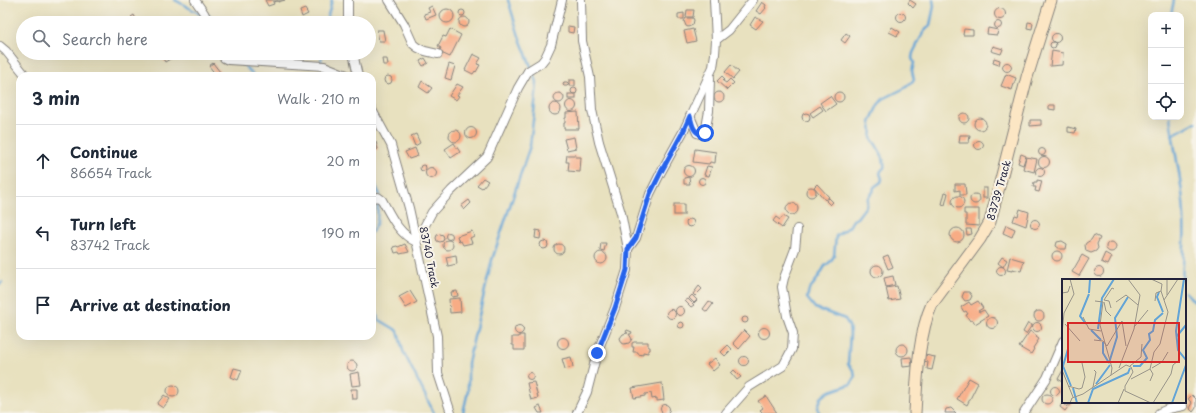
<!DOCTYPE html>
<html lang="en">
<head>
<meta charset="utf-8">
<style>
  body { margin:0; font-family:"Playpen Sans",sans-serif; background:#f2f2f3; color:#1f2937 }
  .controls { position:absolute; right:12px; top:12px; display:grid; overflow:hidden; border-radius:8px; box-shadow:0 4px 16px #0002 }
  .controls button { width:36px; height:36px; display:grid; place-items:center; padding:0; border:0; border-bottom:1px solid #e0e1e3; background:#fff; color:#1f2937; font:20px sans-serif }
  .stop { position:absolute; width:12px; height:12px; margin:-9px; border:3px solid #2563eb; border-radius:50%; background:#fff }
  .stop.end { background:#2563eb; border-color:#fff; box-shadow:0 1px 4px #0008 }
  .list { margin:0; padding:0; list-style:none }
  h2 { display:flex; justify-content:space-between; align-items:center; height:52px; margin:0; padding:0 16px; font-size:17px }
  h2 small { font-size:13px; font-weight:400; color:#747a83 }
  .list li { display:grid; grid-template-columns:26px 1fr auto; gap:12px; align-items:center; box-sizing:border-box; height:72px; padding:0 16px; border-top:1px solid #e0e1e3 }
  .list b { display:block; font-size:15px; white-space:nowrap }
  .list p { margin:0; font-size:13px; white-space:nowrap; color:#747a83 }
  .list em { font-size:13px; font-style:normal; color:#747a83 }
  .icon { flex:none; width:22px; height:22px; fill:none; stroke:currentColor; stroke-width:2; stroke-linecap:round; stroke-linejoin:round }
  .map { position:relative; flex:none; width:1196px; height:413px; overflow:hidden }
  .search { position:absolute; background:#fff; box-shadow:0 4px 16px #0002; left:16px; top:16px; width:360px; height:44px; display:flex; align-items:center; gap:10px; box-sizing:border-box; padding:0 14px; border-radius:22px; color:#747a83; font-size:15px }
  .panel { position:absolute; background:#fff; box-shadow:0 4px 16px #0002; left:16px; top:72px; width:360px; height:268px; border-radius:12px }
  .map>svg:first-child { display:block }
  .lines { fill:none; stroke-linecap:round; stroke-linejoin:round }
  .stream { stroke:#63a4d6; stroke-width:2.5 }
  .building { fill:#f8ac85 }
  .street-casing { stroke:#85827d; stroke-width:10 }
  .secondary-casing { stroke:#85827d; stroke-width:13 }
  .street { stroke:#fff; stroke-width:8 }
  .secondary { stroke:#fce6c4; stroke-width:11 }
  .route { stroke:#2563eb; stroke-width:5 }
  .labels { text-anchor:middle; dominant-baseline:central; stroke-width:4; stroke-linejoin:round; paint-order:stroke }
  .street-label { font-size:10px; fill:#22223b; stroke:#f7f3e8 }
  .inset-river { fill:none; stroke:#63a4d6; stroke-width:2 }
  .inset-road { fill:none; stroke:#99958a; stroke-width:1 }
  .view { fill:#d62828; fill-opacity:0.15; stroke:#d62828; stroke-width:2 }
  .inset-edge { fill:none; stroke:#22223b; stroke-width:2 }
</style>
</head>
<body>
<div class="map">
<svg width="1196" height="413" viewBox="0 0 1196 413">
  <rect width="100%" height="100%" fill="#f7f3e8"/>
  <filter id="ink" filterUnits="userSpaceOnUse"><feTurbulence type="fractalNoise" baseFrequency=".025" numOctaves="2"/><feDisplacementMap in="SourceGraphic" scale="8" xChannelSelector="R" yChannelSelector="G"/><feConvolveMatrix kernelMatrix="1 2 1 2 8 2 1 2 1" color-interpolation-filters="sRGB"/></filter>
  <filter id="wash" filterUnits="userSpaceOnUse"><feTurbulence type="fractalNoise" baseFrequency=".012" numOctaves="4" result="noise"/><feDisplacementMap in="SourceGraphic" scale="16" xChannelSelector="R" yChannelSelector="G"/><feGaussianBlur stdDeviation="0.9" result="paint"/><feColorMatrix in="noise" values="0 0 0 0 0 0 0 0 0 0 0 0 0 0 0 0 0 1.4 0 .05"/><feComposite in="paint" operator="in"/></filter>
  <g filter="url(#wash)">
    <rect width="100%" height="100%" fill="#e8e1bf"/>
    <g class="lines">
      <g class="stream">
        <path d="M175 0 202 15"/>
        <path d="M1171 15 1174 0"/>
        <path d="M209 16 225 23"/>
        <path d="M326 23 332 0"/>
        <path d="M240 53V54"/>
        <path d="M321 63 322 53"/>
        <path d="M243 64 254 76"/>
        <path d="M321 70 322 76"/>
        <path d="M1170 117C1173 143 1179 168 1182 193 1186 222 1184 251 1182 280"/>
        <path d="M1172 135 1196 122"/>
        <path d="M372 178 380 195"/>
        <path d="M372 232 377 222 378 206 380 202"/>
        <path d="M0 284 2 282"/>
        <path d="M1185 292 1196 303"/>
        <path d="M372 293 378 319 398 331 403 351 434 413"/>
        <path d="M463 413 468 391V363L480 311 492 260 530 146 535 104 537 82 519 36 508 0"/>
        <path d="M819 413 818 407 821 398 828 392 851 384 855 378 854 371 848 364 850 334 849 326 845 319 815 308 807 298 809 290 818 278 825 266 830 262 834 256 836 236 849 227 853 220 857 218 866 206 868 198 873 192 874 187 881 182 882 179 880 173C880 172 883 168 884 168 886 159 876 144 871 138L872 130 870 122 878 105 883 99 905 88 914 80 912 71 914 63 912 58 913 53 923 33 930 25 934 6 933 0"/>
      </g>
    </g>
    <g id="blocks">
      <g class="building">
        <path d="M265 0H285L278 2V1L273 2 274 4 268 6Z"/>
        <path d="M910 0 916 4 913 8 908 3Z"/>
        <path d="M762 2 766 5 765 7 766 8 761 14 756 11Z"/>
        <path d="M432 6 436 15 426 19 424 14 430 12 428 8Z"/>
        <circle cx="1000" cy="14" r="5.5"/>
        <path d="M305 9 308 14 302 17 300 11Z"/>
        <circle cx="447" cy="16" r="7"/>
        <path d="M687 10H694L693 17H686Z"/>
        <circle cx="462" cy="13" r="3"/>
        <circle cx="901" cy="17" r="4.5"/>
        <path d="M684 13V19H678V14Z"/>
        <path d="M134 15 138 23H130L133 21 131 17Z"/>
        <path d="M755 17 763 21 756 29 750 25Z"/>
        <circle cx="464" cy="22" r="5"/>
        <path d="M686 18H693L694 20 693 25 688 27 686 26 684 21Z"/>
        <circle cx="998" cy="25" r="3.5"/>
        <path d="M1028 22 1033 23 1032 29 1027 28Z"/>
        <path d="M568 26 574 27 573 33 568 32Z"/>
        <path d="M892 27 900 32 897 36 889 32Z"/>
        <path d="M988 28 998 30 997 35 987 34Z"/>
        <path d="M450 29 461 35 450 57 439 52 441 48 438 46 443 36 446 37Z"/>
        <path d="M693 29 696 41 687 43 684 31Z"/>
        <path d="M964 29 973 30V35H963Z"/>
        <path d="M377 30H383L385 41H379Z"/>
        <path d="M846 33 850 36 845 43 841 40Z"/>
        <circle cx="1056" cy="38" r="4.5"/>
        <circle cx="1053" cy="45" r="3"/>
        <path d="M993 46 1003 49 1001 54 991 51Z"/>
        <path d="M1052 51 1063 53 1062 65 1050 66Z"/>
        <path d="M168 53H173L175 56 165 62 162 57Z"/>
        <path d="M473 54 481 58 477 64 480 65 476 72 475 71 473 74 465 70Z"/>
        <path d="M425 58 428 63 423 66 420 61Z"/>
        <path d="M994 58 1000 60 999 65 993 63Z"/>
        <path d="M382 59H387L388 65H383Z"/>
        <circle cx="1007" cy="67" r="4.5"/>
        <path d="M213 63 220 72 216 75 209 66Z"/>
        <path d="M449 64 455 66 451 80 445 78Z"/>
        <path d="M731 65 739 72 733 79 725 72Z"/>
        <path d="M1006 74 1016 78 1012 90 1001 86Z"/>
        <circle cx="388" cy="80" r="4"/>
        <path d="M722 76 725 79 723 81 726 83 730 79 734 83 727 90 717 81Z"/>
        <path d="M569 80H575V86H569V84L567 86H564L563 85 564 82H567L569 84Z"/>
        <path d="M422 81 432 88 428 93 419 87Z"/>
        <path d="M457 84 463 87 457 95 459 96 456 100 449 96Z"/>
        <circle cx="574" cy="91" r="3"/>
        <circle cx="839" cy="97" r="5"/>
        <circle cx="719" cy="97" r="5"/>
        <circle cx="559" cy="98" r="5"/>
        <rect x="568" y="94" width="8" height="5"/>
        <path d="M830 96 836 104 826 111 820 103Z"/>
        <circle cx="571" cy="106" r="5.5"/>
        <circle cx="555" cy="109" r="6"/>
        <path d="M1049 105H1055V110L1049 109Z"/>
        <path d="M820 106 823 110 813 117 810 113Z"/>
        <path d="M578 112 579 129H564V123H565V118H566V113Z"/>
        <circle cx="806" cy="117" r="4"/>
        <circle cx="964" cy="118" r="5"/>
        <circle cx="980" cy="124" r="6"/>
        <path d="M1030 120H1041V125L1030 126Z"/>
        <path d="M1068 127 1076 129 1075 133 1068 132Z"/>
        <circle cx="471" cy="133" r="5.5"/>
        <circle cx="455" cy="136" r="6"/>
        <path d="M416 134 420 143 415 146 411 136Z"/>
        <path d="M960 135H970L969 143H959Z"/>
        <path d="M574 137 576 148 567 150 564 139Z"/>
        <circle cx="979" cy="145" r="4.5"/>
        <path d="M376 142 378 149 373 151 372 143Z"/>
        <path d="M454 143 460 152 451 158 445 149Z"/>
        <path d="M415 148 418 156 409 159 405 152Z"/>
        <circle cx="1042" cy="152" r="3.5"/>
        <path d="M695 149 716 152 715 163 710 162 709 164 693 162Z"/>
        <path d="M1021 154 1026 156 1023 165 1018 163Z"/>
        <path d="M567 155H576L575 157H581L580 172 568 171 569 162H566Z"/>
        <circle cx="1044" cy="162" r="5.5"/>
        <path d="M1026 157 1037 159 1034 172 1023 169Z"/>
        <circle cx="423" cy="168" r="3"/>
        <circle cx="689" cy="171" r="5.5"/>
        <path d="M707 166 712 167 709 176 704 175Z"/>
        <circle cx="1040" cy="172" r="4.5"/>
        <circle cx="431" cy="173" r="5.5"/>
        <path d="M689 177 690 184H684V178Z"/>
        <circle cx="702" cy="181" r="3.5"/>
        <path d="M483 178 488 181 482 188 477 185Z"/>
        <path d="M1037 180 1042 181 1039 192 1035 191 1036 187H1033L1034 182H1037Z"/>
        <path d="M817 184 829 197 825 200 814 187Z"/>
        <path d="M955 184H965L966 195H960V190L955 191Z"/>
        <circle cx="811" cy="192" r="5"/>
        <rect x="983" y="188" width="4" height="10"/>
        <path d="M945 192 948 193 945 205 942 204Z"/>
        <circle cx="975" cy="199" r="5"/>
        <circle cx="958" cy="202" r="6"/>
        <path d="M829 198 833 202 830 205 826 201Z"/>
        <path d="M469 200 471 203 464 210 461 206Z"/>
        <circle cx="792" cy="209" r="6"/>
        <rect x="674" y="204" width="10" height="11"/>
        <path d="M964 209H979V226L966 225V214H964Z"/>
        <path d="M1020 209 1029 212 1026 226 1013 221 1015 215 1018 216Z"/>
        <path d="M783 216 788 219 782 228 773 221 776 217 780 220Z"/>
        <circle cx="690" cy="223" r="4"/>
        <circle cx="1035" cy="224" r="4.5"/>
        <path d="M1006 225 1015 229 1012 237 1003 233Z"/>
        <circle cx="957" cy="235" r="7"/>
        <path d="M966 229H971L972 234 967 235Z"/>
        <path d="M536 230 541 231 540 239 535 238Z"/>
        <path d="M472 231 474 236 470 238 472 243 463 245 461 241 459 242 457 236Z"/>
        <circle cx="449" cy="236" r="3.5"/>
        <circle cx="440" cy="238" r="4"/>
        <path d="M1094 235 1100 238 1097 244 1098 248 1096 251 1091 253 1086 251 1085 245 1086 243 1091 240Z"/>
        <circle cx="448" cy="245" r="5"/>
        <circle cx="544" cy="245" r="4"/>
        <path d="M1062 241 1067 244 1066 249H1060L1056 246 1057 242Z"/>
        <circle cx="1111" cy="247" r="5"/>
        <path d="M601 243H606L604 251 600 250Z"/>
        <path d="M405 244 409 252 400 254 399 252 395 253 393 247 397 246 398 247Z"/>
        <circle cx="559" cy="249" r="5"/>
        <circle cx="1057" cy="256" r="5"/>
        <circle cx="601" cy="258" r="6"/>
        <path d="M1105 253 1112 257 1108 265 1101 262Z"/>
        <path d="M456 255 457 264 448 266 446 257Z"/>
        <path d="M888 255 893 267 888 269 883 257Z"/>
        <path d="M1082 255 1089 259 1079 276 1072 272Z"/>
        <path d="M1002 257 1007 260 1003 267 998 263Z"/>
        <path d="M1010 257 1024 261 1021 271 1012 269V271L1007 270Z"/>
        <circle cx="877" cy="271" r="6"/>
        <circle cx="1001" cy="271" r="4.5"/>
        <circle cx="1099" cy="272" r="4.5"/>
        <path d="M893 276 895 285 886 287 884 278Z"/>
        <path d="M699 286 702 289 695 296 693 294Z"/>
        <path d="M897 286 900 299 889 301 886 288Z"/>
        <path d="M410 291 417 302 406 308 399 297Z"/>
        <path d="M457 291 458 296 452 297 451 292Z"/>
        <path d="M964 292H969L972 296 970 300 965 301 962 297Z"/>
        <path d="M692 295 697 300 694 303 689 298Z"/>
        <path d="M460 298 461 312 450 313 449 299Z"/>
        <path d="M688 299 694 305 691 307 685 301Z"/>
        <path d="M709 301 713 304 707 312 703 309Z"/>
        <path d="M978 301 983 308 978 311 980 312 984 310 988 316 975 324 973 320 970 321 966 315 968 314 966 311 964 312 961 307 969 302 971 305Z"/>
        <circle cx="680" cy="311" r="4.5"/>
        <circle cx="671" cy="314" r="4.5"/>
        <circle cx="1039" cy="316" r="5"/>
        <circle cx="745" cy="320" r="3"/>
        <circle cx="992" cy="323" r="5.5"/>
        <circle cx="681" cy="325" r="3"/>
        <circle cx="1037" cy="327" r="4.5"/>
        <path d="M1028 323 1032 325 1026 334 1023 332Z"/>
        <circle cx="519" cy="330" r="4.5"/>
        <circle cx="764" cy="333" r="5.5"/>
        <path d="M627 330 632 332 631 334H629L632 339 629 343 624 344 622 343 620 338 623 334 628 333 626 332Z"/>
        <path d="M744 330 750 336 739 349 733 343Z"/>
        <path d="M1030 331 1037 336 1036 337 1039 339 1033 348 1034 349 1031 354 1019 347Z"/>
        <path d="M519 335H524V350H514V345H512V337H519Z"/>
        <circle cx="563" cy="343" r="5.5"/>
        <path d="M634 342H648V347H650V350H648V353L643 352V355L638 354V352H633L634 347H632V343Z"/>
        <circle cx="902" cy="350" r="6"/>
        <path d="M728 345 732 349 725 356 721 352Z"/>
        <path d="M925 355 935 357 932 370 927 369 928 362 923 361Z"/>
        <circle cx="744" cy="361" r="4.5"/>
        <path d="M571 357 573 367 565 369 562 359Z"/>
        <path d="M911 357 912 366 903 367 902 358Z"/>
        <path d="M715 358 720 365 713 371 707 364Z"/>
        <circle cx="352" cy="366" r="5"/>
        <path d="M234 368 242 370 238 380 231 377Z"/>
        <path d="M734 370 741 377 737 380 731 373Z"/>
        <path d="M1063 370V382L1058 379Z"/>
        <path d="M359 372 361 385 352 386 350 374Z"/>
        <circle cx="530" cy="376" r="3.5"/>
        <path d="M969 378 978 383 967 405 957 399Z"/>
        <path d="M534 382 538 398 531 400 527 383Z"/>
        <path d="M662 383 664 400 657 401V398L652 399 651 393 645 394V396L634 398 632 388Z"/>
        <circle cx="173" cy="391" r="6"/>
        <circle cx="1055" cy="391" r="4.5"/>
        <path d="M351 389H357V399H352Z"/>
        <circle cx="1047" cy="399" r="5"/>
        <path d="M164 395 170 399 163 408 157 404Z"/>
        <path d="M1192 395 1196 399V408L1193 412 1189 408 1192 403 1188 399Z"/>
        <path d="M766 396 777 413H763L760 410 763 408 758 401Z"/>
        <path d="M1064 402H1074L1071 405 1069 406Z"/>
        <path d="M1062 403 1068 407 1065 411 1060 407Z"/>
        <circle cx="665" cy="409" r="4.5"/>
        <path d="M540 406 543 413H539L536 408Z"/>
        <path d="M951 408 956 413H945L946 409Z"/>
      </g>
    </g>
  </g>
  <g filter="url(#ink)">
    <use href="#blocks" fill-opacity="0" stroke="#85827d" stroke-width="1"/>
    <g class="lines">
      <defs>
        <g id="street">
          <path d="M195 0 204 13 209 23"/>
          <path d="M348 0V23"/>
          <path d="M389 0 404 24 413 44C420 51 429 52 438 54"/>
          <path d="M581 0 582 41 590 77 592 110 599 142 621 213 628 249"/>
          <path d="M716 40 729 30 753 0"/>
          <path d="M0 46 6 51 26 76"/>
          <path d="M221 53 224 58 228 60 324 66 349 76"/>
          <path d="M353 53 358 76"/>
          <path d="M372 110 391 145 409 208 437 336 438 373 451 413"/>
          <path d="M690 116 697 133 703 135 705 133 709 111 710 78"/>
          <path d="M372 198 378 197 382 200C391 216 398 233 416 242L432 212 451 191 487 157 518 88 528 71 541 63 545 58 551 45 562 0"/>
          <path d="M577 413 587 392 597 353 615 308 627 270 628 249 636 238 650 194 661 172 683 132 713 67 715 54 716 40 714 0"/>
          <path d="M726 413 749 387 783 366 792 349 793 333 787 316 782 287 784 278 795 249 797 229"/>
          <path d="M1024 413 1047 378 1063 341"/>
          <path d="M1159 413 1168 409 1183 406"/>
        </g>
        <path id="secondary" d="M915 413C917 379 918 335 932 304L980 239 990 222 1027 77 1051 0"/>
      </defs>
      <use href="#street" class="street-casing"/>
      <use href="#secondary" class="secondary-casing"/>
      <use href="#street" class="street"/>
      <use href="#secondary" class="secondary"/>
    </g>
  </g>
  <g class="lines" filter="url(#ink)">
    <path class="route" d="M597 353 615 308 627 270 628 249 636 238 650 194 661 172 683 132 690 116C692 124 693 133 703 135L705 133"/>
  </g>
  <g class="labels">
    <g class="street-label">
      <text transform="translate(998 190) rotate(-74)">83739 Track</text>
      <text transform="translate(430 257) rotate(79)">83740 Track</text>
    </g>
  </g>
  <g transform="translate(1062 279)">
    <rect width="124" height="124" fill="#e8e1bf"/>
    <path class="inset-river" d="M122 0 114 52 116 71 124 81M97 13 95 18 101 33M27 14 28 0M24 45 18 37 27 15M36 50 40 19 52 0M29 51 39 61M115 57 124 46M41 63V74L47 84M6 70 1 87 9 107M47 84 55 58 53 39 66 18M71 87H78L85 79 81 71 88 61 87 55 91 52 93 41 101 34M34 105 48 86M11 109 15 124M26 124 31 110 66 94 68 89M110 124 124 86"/>
    <path class="inset-road" d="M89 0 100 5 99 12M105 0V16M0 14 6 13 8 7M42 21 50 9 52 10M42 21 47 22 49 29M102 21 116 0M33 22 41 23 38 46 50 89 49 96M93 22 94 14 99 12M42 23 44 32 49 37M54 23 64 16 76 26M21 38 27 50 39 52M3 45 18 62M72 48 86 31M0 55 2 34 12 15 8 0M32 61 41 62 45 67 60 42 64 67M68 87 79 78 80 65M57 89 72 50 78 16 66 0M90 89 100 83 106 73M88 90 91 95 88 102M0 91 11 118M69 100 88 90 92 73 98 65 106 33 99 12M6 107 17 110 20 109 23 98 20 84M31 108 34 93 32 91M8 124 10 119 21 115 64 86 69 88 71 93 63 107V112L89 124M56 124 62 110M91 124 109 95 111 86 116 82"/>
    <path class="view" d="M6 44H117V83H6Z"/>
    <rect width="124" height="124" class="inset-edge"/>
  </g>
</svg>
<div class="controls">
<button>+</button>
<button>−</button>
<button><svg class="icon" aria-label="locate" viewBox="0 0 24 24"><circle cx="12" cy="12" r="6"/><path d="M12 2v4M12 18v4M2 12h4M18 12h4"/></svg></button>
</div>
<div class="stop" style="left:705px;top:133px"></div>
<div class="stop end" style="left:597px;top:353px"></div>
<div class="search"><svg class="icon" aria-label="search" viewBox="0 0 24 24"><circle cx="10" cy="10" r="6"/><path d="M15 15l6 6"/></svg>Search here</div>
<section class="panel">
<h2>3 min<small>Walk · 210 m</small></h2>
<ul class="list">
<li><svg class="icon" aria-label="ahead" viewBox="0 0 24 24"><path d="M12 20V5M6 11l6-6 6 6"/></svg><div><b>Continue</b><p>86654 Track</p></div><em>20 m</em></li>
<li><svg class="icon" aria-label="left" viewBox="0 0 24 24"><path d="M17 20v-9H6M10 6l-5 5 5 5"/></svg><div><b>Turn left</b><p>83742 Track</p></div><em>190 m</em></li>
<li><svg class="icon" aria-label="arrive" viewBox="0 0 24 24"><path d="M6 21V4h12l-3 4 3 4H6"/></svg><div><b>Arrive at destination</b></div></li>
</ul>
</section>
</div>
</body>
</html>
